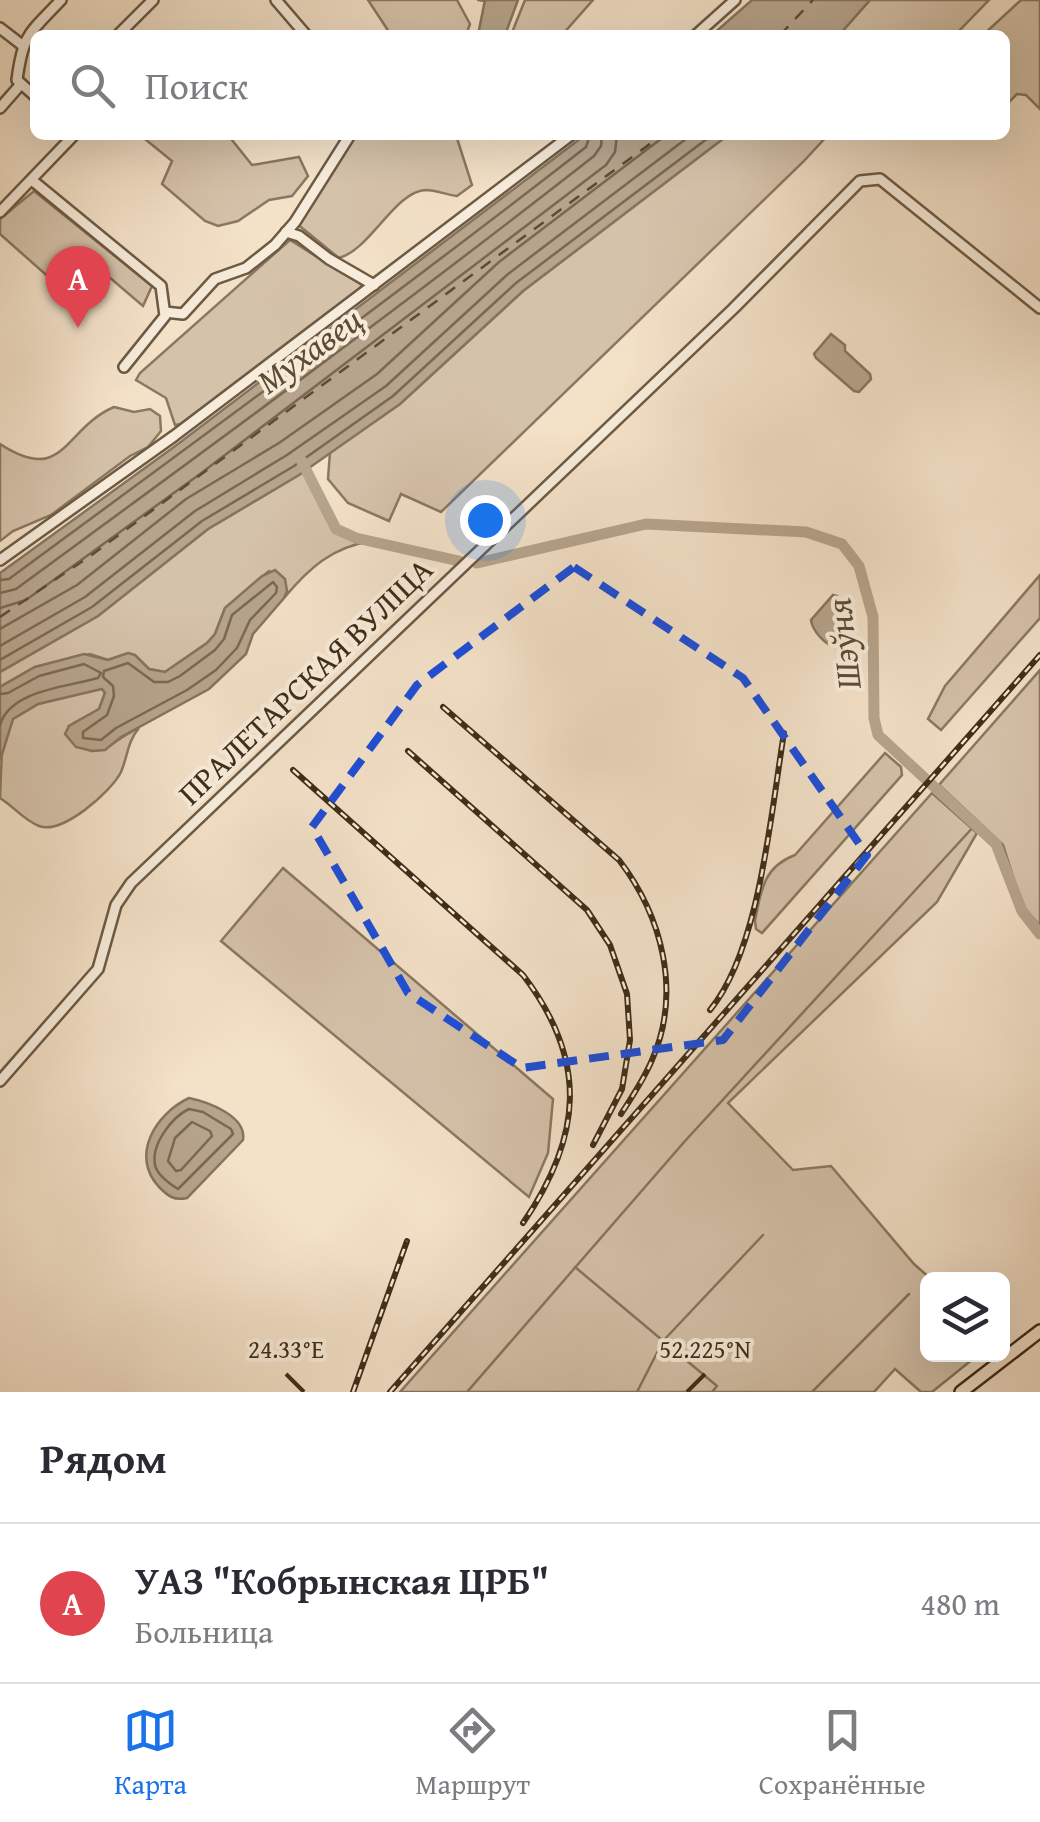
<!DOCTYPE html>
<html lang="ru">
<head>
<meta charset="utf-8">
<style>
  body { margin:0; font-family:"Gentium Book Plus",serif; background:#f7f7f7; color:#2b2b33 }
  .controls { position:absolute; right:30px; bottom:30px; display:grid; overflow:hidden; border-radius:15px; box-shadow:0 10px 40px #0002 }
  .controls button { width:90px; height:90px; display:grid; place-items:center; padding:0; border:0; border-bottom:2px solid #e1e1e2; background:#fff; color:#2b2b33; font:50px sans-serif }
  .you { position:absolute; left:485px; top:520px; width:35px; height:35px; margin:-25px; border:8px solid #fff; border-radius:50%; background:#1a73e8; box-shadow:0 0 0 15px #1a73e833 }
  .badge { display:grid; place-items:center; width:65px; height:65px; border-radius:50%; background:#1a73e8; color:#fff; font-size:32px; font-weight:700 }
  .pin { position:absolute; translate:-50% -82px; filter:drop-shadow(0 2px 5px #0008) }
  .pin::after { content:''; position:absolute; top:52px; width:35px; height:30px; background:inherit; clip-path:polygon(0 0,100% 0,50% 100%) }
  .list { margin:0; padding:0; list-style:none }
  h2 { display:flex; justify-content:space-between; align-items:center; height:130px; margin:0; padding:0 40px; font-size:42px }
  h2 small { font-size:32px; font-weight:400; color:#7c7c81 }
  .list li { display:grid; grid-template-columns:65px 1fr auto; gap:30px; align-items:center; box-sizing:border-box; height:160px; padding:0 40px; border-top:2px solid #e1e1e2 }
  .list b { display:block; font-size:38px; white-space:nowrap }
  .list p { margin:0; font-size:32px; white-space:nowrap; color:#7c7c81 }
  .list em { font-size:32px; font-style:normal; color:#7c7c81 }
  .icon { flex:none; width:55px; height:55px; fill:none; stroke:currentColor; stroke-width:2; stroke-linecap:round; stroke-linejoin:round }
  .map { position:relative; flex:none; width:1040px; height:1392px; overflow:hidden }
  .search { position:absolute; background:#fff; box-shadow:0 10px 40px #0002; left:30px; right:30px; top:30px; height:110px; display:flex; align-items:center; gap:25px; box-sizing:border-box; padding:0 35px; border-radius:15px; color:#7c7c81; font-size:38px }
  .sheet { height:290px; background:#fff }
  nav { display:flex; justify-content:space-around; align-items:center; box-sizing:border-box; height:140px; border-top:2px solid #e1e1e2; background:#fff; font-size:28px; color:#7c7c81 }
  nav a { display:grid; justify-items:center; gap:5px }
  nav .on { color:#1a73e8 }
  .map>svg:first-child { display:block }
  .green { fill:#d5c2aa; stroke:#8a7860; stroke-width:2.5 }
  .water { fill:#b6a48c; stroke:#87745d; stroke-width:2.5 }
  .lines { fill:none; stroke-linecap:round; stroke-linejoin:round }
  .shore { stroke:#7b6852; stroke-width:2.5 }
  .stream { stroke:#87745d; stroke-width:2.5 }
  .river { stroke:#b6a48c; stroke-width:11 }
  .ferry { stroke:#5e4b34; stroke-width:2.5; stroke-dasharray:12 10; stroke-linecap:butt }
  .minor-casing { stroke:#6d5a43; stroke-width:14 }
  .major-casing { stroke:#402d17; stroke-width:16 }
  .minor { stroke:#f7ecdb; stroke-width:9 }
  .major { stroke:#f3e1c8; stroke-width:11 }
  .rail-casing { stroke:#402d17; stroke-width:6 }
  .rail { stroke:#f7ecdb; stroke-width:2.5; stroke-dasharray:8; stroke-linecap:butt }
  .marked { fill:none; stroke:#1d4ed8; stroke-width:8; stroke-dasharray:20 12; stroke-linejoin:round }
  .ticks { fill:none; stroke:#402d17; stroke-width:4 }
  .labels { text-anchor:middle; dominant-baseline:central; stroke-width:8; stroke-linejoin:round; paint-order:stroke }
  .street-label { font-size:32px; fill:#402d17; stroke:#f7ecdb }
  .water-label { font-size:35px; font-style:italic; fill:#5e4b34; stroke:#f7ecdb }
  .ticks-label { font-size:25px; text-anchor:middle; fill:#402d17; stroke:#f7ecdb; stroke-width:8; stroke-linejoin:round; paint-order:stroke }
</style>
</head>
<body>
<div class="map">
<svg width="1040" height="1392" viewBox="0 0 1040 1392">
  <rect width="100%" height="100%" fill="#f3e1c8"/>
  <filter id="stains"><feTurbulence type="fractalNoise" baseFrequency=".002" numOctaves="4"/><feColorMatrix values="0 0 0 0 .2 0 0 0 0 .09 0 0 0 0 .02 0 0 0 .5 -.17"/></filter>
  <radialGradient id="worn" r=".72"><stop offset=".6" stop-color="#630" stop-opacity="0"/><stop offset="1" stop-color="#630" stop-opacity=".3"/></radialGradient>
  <g class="green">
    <path d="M368 0H457L470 24 466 35H391Z"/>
    <path d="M525 0H593L562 35H511Z"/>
    <path d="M870 0H989L955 35H839Z"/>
    <path d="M1021 0H1040V109L1026 95 1017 94 1005 106V35H983Z"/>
    <path d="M140 135H228L252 165 299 157 308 176 292 196 269 200 238 221 218 226 205 221 162 184 172 161Z"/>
    <path d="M352 135H456L472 185 457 196C447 195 436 190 426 190 395 191 371 249 339 258L296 223Z"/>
    <path d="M728 135H828L803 162 441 512 401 494 389 521 348 503 328 479 330 452 400 404 523 291Z"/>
    <path d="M34 191 152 286 143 306 95 265 62 289 0 234V219Z"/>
    <path d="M290 240 362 285 359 290 181 424 175 425 166 398 136 380 140 373Z"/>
    <path d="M114 407 134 412 150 409 160 416 161 431 148 447 130 456 51 515 13 531 0 541V444C65 486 63 429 114 407Z"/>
    <path d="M307 470 336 529 372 541C332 547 309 568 284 598L287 591 269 571 225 608 215 634 207 643 165 672 149 669 135 655 128 653 108 660 90 654 35 667 0 687V672L98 616 208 529Z"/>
    <path d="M1040 575V618L941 730 928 719 945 686Z"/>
    <path d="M1040 670V926L1022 905 1003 845 939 785Z"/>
    <path d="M102 688 105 693 99 709 69 726 92 751C110 750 121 735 139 728 127 742 128 756 121 772 111 792 62 835 39 826 25 821 13 806 0 798L2 749 13 719 38 704Z"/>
    <path d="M885 753 901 767 902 775 762 933 756 929 755 921C761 891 763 867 795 855Z"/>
    <path d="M932 793 977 833 937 902 728 1103 793 1170 831 1166 914 1264 931 1279 928 1280V1354L978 1355 932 1392H921L895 1369 874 1392H400Z"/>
    <path d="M283 868 553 1099 548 1153 529 1197 221 941Z"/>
  </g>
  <g class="water">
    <path d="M485 0H518L505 35H478Z"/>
    <path d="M752 0H870L839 35H712Z"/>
    <path d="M585 135H728L523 291 400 404 299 475 208 529 98 616 0 672V573L178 444Z"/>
    <path d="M831 334 845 345V351L870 374 871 379 859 392 854 391 816 358 814 354Z"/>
    <path d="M275 570 285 579 287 591 284 598 253 634 246 654 209 689 121 737 105 750 92 751 76 747 65 734 69 726 99 709 105 693 102 689 38 704 13 719 0 761V687L35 667 84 654 108 660 128 653 135 655 149 669 165 672 207 643 215 634 225 608 262 576Z"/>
    <path d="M833 595 837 596 850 626V632L835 647C825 645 812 630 811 620Z"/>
    <path d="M189 1098C208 1102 247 1116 243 1140L187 1198C174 1201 168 1196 159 1187 130 1156 155 1114 189 1098Z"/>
  </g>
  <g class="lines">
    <g class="shore">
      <path d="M0 580 9 579C203 436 396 295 586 147L590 135"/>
      <path d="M273 582 277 587 276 593 250 620 237 648 216 670 187 690 116 728 101 740 83 738V732L107 715 114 696 113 686 103 677 104 671 128 663 154 682H168L180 676 215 650 224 639 232 615Z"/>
      <path d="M0 593 16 589C210 447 404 305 594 156L601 146 602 135"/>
      <path d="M0 608 26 600 200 474 606 165 615 152 617 135"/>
      <path d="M0 629 77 585 186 499 279 443 377 374 499 262 666 135"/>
      <path d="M0 646 85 597 195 511 287 455 386 386 508 274 691 135"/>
      <path d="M0 660 92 607 202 521 294 466 393 396 516 283 712 135"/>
      <path d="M0 694 8 693 39 676 84 664 101 673 98 678C67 687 10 690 0 725"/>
      <path d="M189 1109 203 1112 231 1129 233 1134 178 1189C170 1184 157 1175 155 1165 151 1144 172 1117 189 1109Z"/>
      <path d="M192 1122 210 1131 212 1136 181 1170 176 1171 168 1161 175 1138Z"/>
    </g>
    <g class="stream">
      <path d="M478 0 485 1"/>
      <path d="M575 1267 717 1386 712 1392"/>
      <path d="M467 1392 685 1141 976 824"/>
      <path d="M637 1392 663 1341 763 1235"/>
      <path d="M812 1392 909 1294"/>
    </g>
    <g class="river">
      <path d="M301 460 336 529 356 538 459 561"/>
      <path d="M477 563 646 524 806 532 842 544 859 566 873 617 874 718 878 735 996 844 1022 911 1040 934"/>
    </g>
    <g class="ferry">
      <path d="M780 35 813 0"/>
      <path d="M0 617 93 554 662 135"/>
    </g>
    <defs>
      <g id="minor">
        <path d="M276 0 306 35"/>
        <path d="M0 28 22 45"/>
        <path d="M118 35 153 0"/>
        <path d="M696 35 735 0"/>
        <path d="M35 96 17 80C23 33 30 33 61 0"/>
        <path d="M0 108 21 84"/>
        <path d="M33 181 161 286 165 316 124 367"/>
        <path d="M0 212 74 135"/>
        <path d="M286 232 299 236 329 259 374 285"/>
        <path d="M165 312 183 314 215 279 246 268 275 245 295 222 350 135"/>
        <path d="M0 560 174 436 571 135"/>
        <path d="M0 1081 98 969 116 905 131 883 733 309 860 181 880 179 1040 308"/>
      </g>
      <path id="major" d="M961 1392 1040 1331"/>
    </defs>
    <use href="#minor" class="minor-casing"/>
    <use href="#major" class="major-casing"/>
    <use href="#minor" class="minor"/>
    <use href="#major" class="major"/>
    <defs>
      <g id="rail">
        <path d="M443 707 619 860C662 916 682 992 652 1060 644 1079 632 1097 621 1114"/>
        <path d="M408 751 587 910 610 945 627 994 630 1040 622 1089 593 1145"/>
        <path d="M293 770 523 975C589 1061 582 1137 523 1223"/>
        <path d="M710 1010C760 950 771 811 784 733"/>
        <path d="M353 1392 407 1241"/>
        <path d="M390 1392 1040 655"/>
      </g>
    </defs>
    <use href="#rail" class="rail-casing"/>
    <use href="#rail" class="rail"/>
  </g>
  <path class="marked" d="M574 567 743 678 867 855 723 1040 522 1068 408 993 312 827 417 685Z"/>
  <path class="ticks" d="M286 1374 304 1392M687 1392 705 1374"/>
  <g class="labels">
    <g class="street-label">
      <text transform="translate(305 681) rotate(-44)">ПРАЛЕТАРСКАЯ ВУЛІЦА</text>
    </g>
    <g class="water-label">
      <text transform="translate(309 350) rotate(-36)">Мухавец</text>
      <text transform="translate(843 644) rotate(-97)">Шэўня</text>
    </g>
  </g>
  <g class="ticks-label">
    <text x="286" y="1358">24.33°E</text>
    <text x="705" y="1358">52.225°N</text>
  </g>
  <rect width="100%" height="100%" filter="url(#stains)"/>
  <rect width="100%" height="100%" fill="url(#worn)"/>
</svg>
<div class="controls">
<button><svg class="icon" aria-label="layers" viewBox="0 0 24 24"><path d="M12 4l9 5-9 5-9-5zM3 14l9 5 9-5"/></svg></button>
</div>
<div class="you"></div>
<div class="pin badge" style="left:78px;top:328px;background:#e0444e">A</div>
<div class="search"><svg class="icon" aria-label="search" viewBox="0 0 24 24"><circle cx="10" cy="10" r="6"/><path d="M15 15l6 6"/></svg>Поиск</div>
</div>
<section class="sheet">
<h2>Рядом<small></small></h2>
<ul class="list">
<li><span class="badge" style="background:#e0444e">A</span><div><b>УАЗ &quot;Кобрынская ЦРБ&quot;</b><p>Больница</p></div><em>480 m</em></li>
</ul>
</section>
<nav>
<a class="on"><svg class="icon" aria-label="map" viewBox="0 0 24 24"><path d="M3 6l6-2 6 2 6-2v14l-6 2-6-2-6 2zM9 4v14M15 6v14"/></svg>Карта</a>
<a><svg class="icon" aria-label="directions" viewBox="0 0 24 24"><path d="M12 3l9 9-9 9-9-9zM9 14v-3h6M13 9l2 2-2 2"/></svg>Маршрут</a>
<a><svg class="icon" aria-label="saved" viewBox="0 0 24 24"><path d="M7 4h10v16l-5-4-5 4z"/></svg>Сохранённые</a>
</nav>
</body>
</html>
